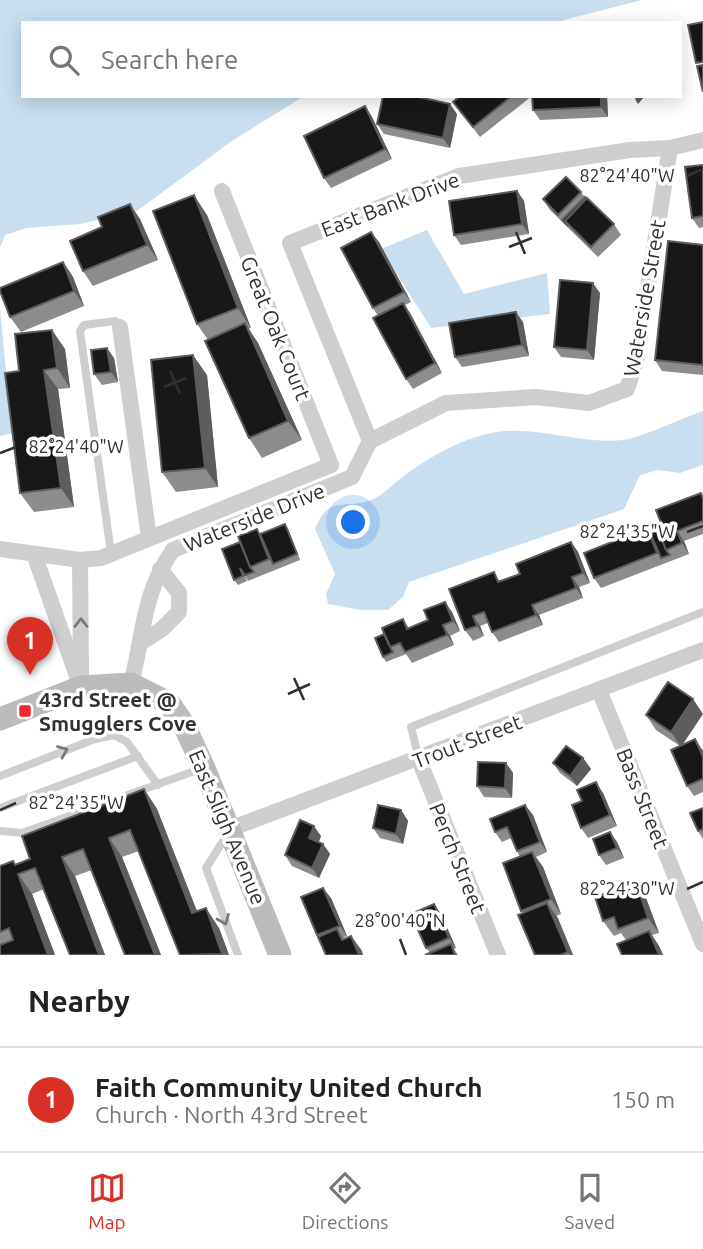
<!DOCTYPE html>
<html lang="en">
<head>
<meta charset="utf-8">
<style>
  body { margin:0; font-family:Ubuntu,sans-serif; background:#f2f2f2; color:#222 }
  .you { position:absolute; left:354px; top:523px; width:24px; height:24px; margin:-18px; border:5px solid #fff; border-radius:50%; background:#1a73e8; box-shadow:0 0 0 10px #1a73e833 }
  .badge { display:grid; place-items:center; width:46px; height:46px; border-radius:50%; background:#d93025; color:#fff; font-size:23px; font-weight:700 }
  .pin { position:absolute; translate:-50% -58px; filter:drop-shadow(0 2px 4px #0008) }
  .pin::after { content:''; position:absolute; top:37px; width:24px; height:21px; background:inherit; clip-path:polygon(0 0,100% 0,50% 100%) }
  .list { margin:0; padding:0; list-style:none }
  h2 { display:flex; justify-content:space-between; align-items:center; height:91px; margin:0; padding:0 28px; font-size:30px }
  h2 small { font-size:23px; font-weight:400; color:#767676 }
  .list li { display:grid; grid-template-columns:46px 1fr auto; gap:21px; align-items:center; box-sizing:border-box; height:105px; padding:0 28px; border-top:2px solid #e0e0e0 }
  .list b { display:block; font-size:26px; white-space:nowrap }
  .list p { margin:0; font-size:23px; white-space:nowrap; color:#767676 }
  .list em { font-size:23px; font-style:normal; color:#767676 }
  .icon { flex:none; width:38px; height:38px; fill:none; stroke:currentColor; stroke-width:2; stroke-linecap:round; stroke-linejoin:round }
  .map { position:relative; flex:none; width:703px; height:955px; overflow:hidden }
  .search { position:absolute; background:#fff; box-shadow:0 4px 18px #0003; left:21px; right:21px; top:21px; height:77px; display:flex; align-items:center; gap:18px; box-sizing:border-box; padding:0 24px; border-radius:0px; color:#767676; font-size:26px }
  .sheet { height:196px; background:#fff }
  nav { display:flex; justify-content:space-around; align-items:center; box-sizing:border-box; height:98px; border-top:2px solid #e0e0e0; background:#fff; font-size:19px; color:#767676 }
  nav a { display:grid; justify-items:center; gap:4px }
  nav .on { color:#d93025 }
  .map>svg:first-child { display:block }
  .water { fill:#c9dfef }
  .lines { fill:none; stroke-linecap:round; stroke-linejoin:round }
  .lane { stroke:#cecece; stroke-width:8 }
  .street { stroke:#cecece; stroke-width:16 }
  .secondary { stroke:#bbb; stroke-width:23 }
  .wall { fill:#8c8c8c }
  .shaded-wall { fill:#5d5d5d }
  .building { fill:#181818; stroke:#5d5d5d; stroke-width:2 }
  .oneway { stroke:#787878 }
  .ticks { fill:none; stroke:#313131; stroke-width:2.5 }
  .poi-dot { fill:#f42630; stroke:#fff; stroke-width:2.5 }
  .labels { text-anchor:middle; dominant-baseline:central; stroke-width:7; stroke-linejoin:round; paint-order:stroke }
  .street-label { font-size:21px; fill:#313131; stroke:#fff }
  .poi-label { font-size:21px; font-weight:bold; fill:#313131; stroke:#fff; text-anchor:start }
  .ticks-label { font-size:18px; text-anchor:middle; fill:#313131; stroke:#fff; stroke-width:7; stroke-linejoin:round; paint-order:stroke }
</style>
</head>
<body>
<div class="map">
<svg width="703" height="955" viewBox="0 0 703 955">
  <rect width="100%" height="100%" fill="#fff"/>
  <g class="water">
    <path d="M0 0H642L552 23H23V96H304L232 141 137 211 80 224 27 228 5 235 0 248Z"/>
    <path d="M427 230 464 294 547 273 550 314 431 328 381 249Z"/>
    <path d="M0 308 12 433 0 436Z"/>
    <path d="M703 411V465L680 473 658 470 640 475 624 509 409 582 403 597 388 610H361L328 604 326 594 335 574 315 529C329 494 343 510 371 500 382 496 395 482 405 475 431 456 459 440 491 433 535 424 579 445 623 440 644 437 682 418 703 411Z"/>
  </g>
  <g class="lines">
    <g class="lane">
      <path d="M111 553 80 331 84 325 115 321 120 327"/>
      <path d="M419 759 411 727 703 612"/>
      <path d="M0 776 95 739 114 735 127 742 158 785"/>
      <path d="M0 808 138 756"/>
      <path d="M0 831 22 833 203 768"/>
      <path d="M227 835 206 868 238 955"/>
    </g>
    <g class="street">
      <path d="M120 327 149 538"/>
      <path d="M370 441 290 243 459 176 630 150 670 148 703 140"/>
      <path d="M370 441 446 403 536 397 589 403 627 389 636 362 670 148"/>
      <path d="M0 549 80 560 101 558 331 465 222 191"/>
      <path d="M34 554 81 687"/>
      <path d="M80 560 81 674"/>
      <path d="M142 642 162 629 179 612V593L160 569"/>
      <path d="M131 684C144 634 142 594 173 550L352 477 370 441"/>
      <path d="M599 690 703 944"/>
      <path d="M419 760 498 955"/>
      <path d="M230 829 703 650"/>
    </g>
    <path class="secondary" d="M0 719 81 687 131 684 169 703 184 725 204 768 280 955"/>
  </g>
  <g class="wall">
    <path d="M460 96H532L480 137 453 102Z"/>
    <path d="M532 96H607L608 117 540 120 533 110Z"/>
    <path d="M365 106 372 117 392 159 331 188 324 178Z"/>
    <path d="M457 114 450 148 384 134 377 124Z"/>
    <path d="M703 165V227L699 228 692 218Z"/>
    <path d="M517 191 524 201 529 234 461 245 454 235Z"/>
    <path d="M581 192 586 199 614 224 621 235 598 257 550 210 543 199Z"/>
    <path d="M207 215 251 328 248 329 258 343 302 440 262 458 249 438 208 340 197 324Z"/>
    <path d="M140 219 158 260 93 286 83 271Z"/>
    <path d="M379 242 411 302 405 305 410 313 442 373 413 389 406 379 378 316 373 308Z"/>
    <path d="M703 245V375L662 371 655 360Z"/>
    <path d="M63 262 73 277 84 306 21 332 10 317Z"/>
    <path d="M600 293 594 360 561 357 554 347Z"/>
    <path d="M523 322 529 356 462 367 455 357Z"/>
    <path d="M65 349 70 388 58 389 74 507 34 512 20 493 19 371Z"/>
    <path d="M114 358 118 382 102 385 94 374Z"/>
    <path d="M207 375 218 487 176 492 162 472Z"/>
    <path d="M703 496V534L684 541 689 554 601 588 594 578 650 533 658 530 661 523Z"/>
    <path d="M285 524 288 529 300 560 248 581 245 576 247 581 238 585 234 580 222 549Z"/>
    <path d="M571 542 578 552 590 583 579 587 583 598 539 615 543 625 499 642 492 632 488 623 480 626 484 636 473 641 465 630 494 572 500 582 520 574Z"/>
    <path d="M452 612 460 631 450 636 454 645 412 663 406 654 386 662 383 657 384 634 403 619 409 628Z"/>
    <path d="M668 682 682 745 702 749 703 751V792L694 796 687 786 680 746 656 730 646 715Z"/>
    <path d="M583 758 591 769 577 786 560 773 553 763Z"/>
    <path d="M506 763 513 773 512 798 484 797 477 786Z"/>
    <path d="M144 789 157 809 197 911 219 928 229 955H180L139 851 122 857 161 955H125L92 870 75 876 105 955H70L44 889 32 894 55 955H0V866L16 864 30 859Z"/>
    <path d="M603 793 617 826 588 838 581 828Z"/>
    <path d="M525 805 533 815 547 852 536 857 543 867 561 914 556 916 573 955H535L523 913 521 911 520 857 517 851 511 838 502 842 495 832Z"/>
    <path d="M703 808V839L698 831Z"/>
    <path d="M401 810 408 821 403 844 380 838 373 828Z"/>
    <path d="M610 832 617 842 624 858 606 865 599 855Z"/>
    <path d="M321 836 319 842 323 844 330 854 319 878 292 866 285 855Z"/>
    <path d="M636 883 646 898 659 933 652 935 659 946 663 955H622L626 940 621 933 614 936 603 921Z"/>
    <path d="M331 898 347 936 343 938 344 939 351 936 362 951 319 938 317 935Z"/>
    <path d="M441 914 456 948 454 949 458 955H425L430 953 426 948Z"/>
  </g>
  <g class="shaded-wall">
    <path d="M601 96H607L608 117 601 107Z"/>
    <path d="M637 96H645L638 104 635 99Z"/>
    <path d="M450 104 457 114 450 148 443 138Z"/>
    <path d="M365 106 372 117 392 159 385 149Z"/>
    <path d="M517 191 524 201 529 234 522 224Z"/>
    <path d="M194 195 207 215 251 328 238 308Z"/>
    <path d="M130 204 140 219 158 260 147 245Z"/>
    <path d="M371 232 379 242 411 302 404 292Z"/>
    <path d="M63 262 73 277 84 306 74 291Z"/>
    <path d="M593 283 600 293 594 360 587 350Z"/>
    <path d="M403 303 410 313 442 373 435 363Z"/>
    <path d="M516 312 523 322 529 356 522 345Z"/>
    <path d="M245 323 258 343 302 440 288 421Z"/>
    <path d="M52 330 65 349 70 388 57 368Z"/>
    <path d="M107 348 114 358 118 382 111 372Z"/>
    <path d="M193 355 207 375 218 487 205 468Z"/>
    <path d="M44 370 58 389 74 507 61 488Z"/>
    <path d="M285 524 288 529 300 560 297 554Z"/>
    <path d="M677 531 684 541 689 554 682 543Z"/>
    <path d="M571 542 578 552 590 583 583 573Z"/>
    <path d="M572 577 579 587 583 598 576 588Z"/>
    <path d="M445 602 452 612 460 631 453 621Z"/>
    <path d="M532 605 539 615 543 625 536 615Z"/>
    <path d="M473 616 480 626 484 636 477 626Z"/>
    <path d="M443 625 450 636 454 645 447 635Z"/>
    <path d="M693 699 703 714 681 747 671 732Z"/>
    <path d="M695 739 703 751V757Z"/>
    <path d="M583 758 591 769 577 786 570 776Z"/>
    <path d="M506 763 513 773 512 798 505 788Z"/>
    <path d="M596 782 603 793 617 826 610 815Z"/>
    <path d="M144 789 157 809 205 932 192 913Z"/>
    <path d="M525 805 533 815 547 852 540 842Z"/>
    <path d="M401 810 408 821 403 844 396 834Z"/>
    <path d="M314 826 321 836 316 848 309 838Z"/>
    <path d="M610 832 617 842 624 858 617 848Z"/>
    <path d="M109 838 122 857 161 955H155Z"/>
    <path d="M323 844 330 854 319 878 312 868Z"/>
    <path d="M532 852 543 867 561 914 551 899Z"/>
    <path d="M62 857 75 876 105 955H99Z"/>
    <path d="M18 874 32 894 55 955H48Z"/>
    <path d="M636 883 646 898 659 933 648 918Z"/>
    <path d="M323 888 331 898 347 936 340 926Z"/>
    <path d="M547 903 558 918 573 955H570L568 952Z"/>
    <path d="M434 904 441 914 456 948 449 938Z"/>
    <path d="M206 908 219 928 229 955 222 954Z"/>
    <path d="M649 931 659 946 663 955H659Z"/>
    <path d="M351 936 362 951 363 955H359Z"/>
  </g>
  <g class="building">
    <path d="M703 22V62L696 63 688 25Z"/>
    <path d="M703 65V92L697 66Z"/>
    <path d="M383 96H414L450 104 443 138 377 124Z"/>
    <path d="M460 96H512L473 127 453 102Z"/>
    <path d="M532 96H601V107L533 110Z"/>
    <path d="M365 106 385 149 324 178 304 136Z"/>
    <path d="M703 165V216L692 218 685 167Z"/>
    <path d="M566 177 581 192 558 215 543 199Z"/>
    <path d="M517 191 522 224 454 235 449 201Z"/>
    <path d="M194 195 238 308 197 324 153 211Z"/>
    <path d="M585 197 586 199 565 221 568 226 562 220Z"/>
    <path d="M587 198 614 224 591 247 565 221Z"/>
    <path d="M130 204 147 245 83 271 70 241 102 227 98 217Z"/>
    <path d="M371 232 404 292 373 308 341 248Z"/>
    <path d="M668 241 703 245V365L655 360Z"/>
    <path d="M63 262 74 291 10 317 0 291V288Z"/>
    <path d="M560 280 593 283 587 350 554 347Z"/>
    <path d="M403 303 435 363 406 379 373 318Z"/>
    <path d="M516 312 522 345 455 357 449 323Z"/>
    <path d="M245 323 288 421 249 438 205 341Z"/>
    <path d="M52 330 57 368 44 370 61 488 20 493 5 373 19 371 15 334Z"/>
    <path d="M107 348 111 372 94 374 91 350Z"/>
    <path d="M193 355 205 468 162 472 151 360Z"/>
    <path d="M701 493 703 499V521L677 531 682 543 666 550 656 525 661 523 656 510Z"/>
    <path d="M285 524 297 554 273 564 260 534Z"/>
    <path d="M647 528 657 553 594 578 584 553Z"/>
    <path d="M257 529 269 559 250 567 238 536Z"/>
    <path d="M658 530 666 550 670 555 661 558 650 533Z"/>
    <path d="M240 542 250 567 254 572 245 575 240 568 243 576 234 580 222 549Z"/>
    <path d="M571 542 583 573 572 577 576 588 532 605 536 615 492 632 484 612 473 616 477 626 465 630 449 589 494 572 498 582 520 574 516 564Z"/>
    <path d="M445 602 453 621 443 625 447 635 405 652 400 643 390 647 382 628 403 619 407 629 428 620 424 610Z"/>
    <path d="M384 634 390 647 393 652 383 657 375 638Z"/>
    <path d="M668 682 693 699 671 732 646 715Z"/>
    <path d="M695 739 703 757V779L687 786 671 750Z"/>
    <path d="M566 746 583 758 570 776 553 763Z"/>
    <path d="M478 762 506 763 505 788 477 786Z"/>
    <path d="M596 782 610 815 581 828 572 805 582 801 577 790Z"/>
    <path d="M144 789 192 913 206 908 222 954 180 955 130 830 109 838 155 955H125L83 849 62 857 99 955H70L35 868 18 874 48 955H0V945L13 940 9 928 0 932V866L13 861 15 865 30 859 22 836Z"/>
    <path d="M378 805 401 810 396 834 373 828Z"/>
    <path d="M525 805 540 842 517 851 507 827 495 832 490 819Z"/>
    <path d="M703 808V829L698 831 690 813Z"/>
    <path d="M300 820 314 826 309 838 323 844 312 868 285 855Z"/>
    <path d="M610 832 617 848 599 855 593 839Z"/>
    <path d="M532 852 551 899 521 911 503 863Z"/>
    <path d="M636 883 648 918 618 929 614 917 603 921 595 897Z"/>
    <path d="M323 888 340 926 317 935 301 897Z"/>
    <path d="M547 903 568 952 560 955H535L518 915Z"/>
    <path d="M434 904 449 938 426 948 411 914Z"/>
    <path d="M337 929 342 940 351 936 359 955H326L318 937Z"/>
    <path d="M649 931 659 955H622L617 944Z"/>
    <path d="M451 944 455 955H425Z"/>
  </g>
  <defs><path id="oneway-chevron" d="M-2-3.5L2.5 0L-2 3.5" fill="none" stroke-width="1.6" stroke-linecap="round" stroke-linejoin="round" transform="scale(1.75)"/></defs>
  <g class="oneway">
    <use href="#oneway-chevron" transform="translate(81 623) rotate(-90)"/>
    <use href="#oneway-chevron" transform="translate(63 751) rotate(-22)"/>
    <use href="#oneway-chevron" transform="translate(224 920) rotate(68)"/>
  </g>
  <path class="ticks" d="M687 176 703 169M516 232 525 254M509 247 532 238M170 371 180 394M164 387 186 378M0 453 16 447M687 532 703 526M294 678 304 700M288 694 310 684M0 810 16 803M687 889 703 882M400 939 406 955"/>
  <rect class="poi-dot" x="18" y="704" width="14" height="14" rx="3.5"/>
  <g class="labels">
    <g class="street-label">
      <text transform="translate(390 204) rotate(-21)">East Bank Drive</text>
      <text transform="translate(644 298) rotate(-80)">Waterside Street</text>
      <text transform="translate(276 328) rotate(68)">Great Oak Court</text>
      <text transform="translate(254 517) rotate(-22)">Waterside Drive</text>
      <text transform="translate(467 741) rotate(-21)">Trout Street</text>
      <text transform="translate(643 798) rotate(68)">Bass Street</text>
      <text transform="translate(228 827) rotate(67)">East Sligh Avenue</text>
      <text transform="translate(458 858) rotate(68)">Perch Street</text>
    </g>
    <g class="poi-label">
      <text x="39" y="699">43rd Street @<tspan x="39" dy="24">Smugglers Cove</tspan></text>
    </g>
  </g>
  <g class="ticks-label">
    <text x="627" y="182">82°24'40"W</text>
    <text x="76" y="453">82°24'40"W</text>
    <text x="627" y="538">82°24'35"W</text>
    <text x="76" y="809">82°24'35"W</text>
    <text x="627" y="895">82°24'30"W</text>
    <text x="400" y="927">28°00'40"N</text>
  </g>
</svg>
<div class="you"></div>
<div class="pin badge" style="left:30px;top:675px">1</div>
<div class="search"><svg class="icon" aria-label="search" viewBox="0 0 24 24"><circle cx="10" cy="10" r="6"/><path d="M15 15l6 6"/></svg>Search here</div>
</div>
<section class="sheet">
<h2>Nearby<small></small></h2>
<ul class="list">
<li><span class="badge">1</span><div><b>Faith Community United Church</b><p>Church · North 43rd Street</p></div><em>150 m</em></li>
</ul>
</section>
<nav>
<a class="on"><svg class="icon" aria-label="map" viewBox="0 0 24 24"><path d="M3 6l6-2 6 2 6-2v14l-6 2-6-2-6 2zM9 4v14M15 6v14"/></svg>Map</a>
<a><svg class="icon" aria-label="directions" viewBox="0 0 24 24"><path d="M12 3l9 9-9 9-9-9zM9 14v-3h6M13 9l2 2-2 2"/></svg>Directions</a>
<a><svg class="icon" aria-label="saved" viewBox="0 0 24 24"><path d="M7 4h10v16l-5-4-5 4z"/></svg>Saved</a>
</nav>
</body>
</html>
